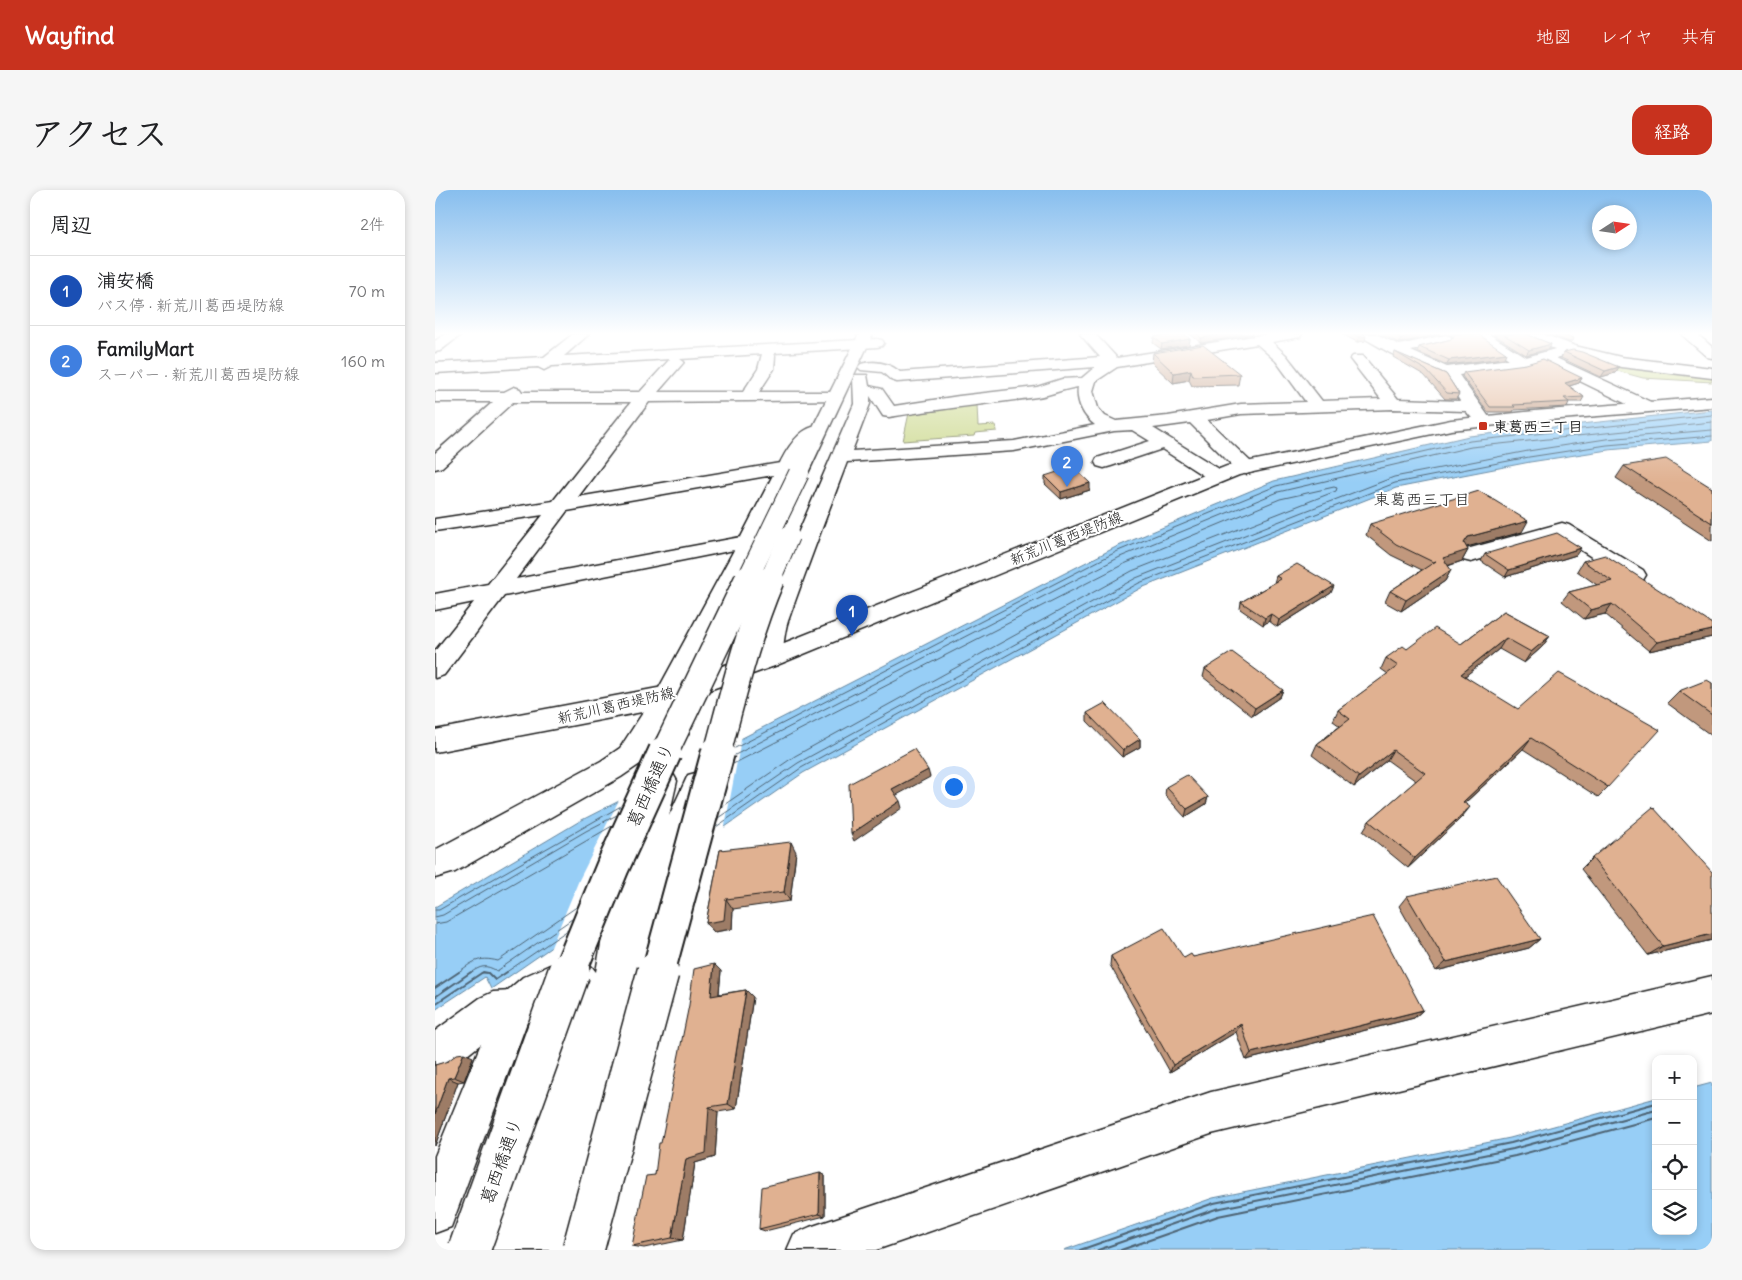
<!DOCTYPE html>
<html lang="ja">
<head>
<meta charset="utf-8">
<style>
  body { margin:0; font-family:Delius,"Klee One",sans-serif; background:#f6f6f6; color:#202124 }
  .controls { position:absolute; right:15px; bottom:15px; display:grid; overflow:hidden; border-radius:10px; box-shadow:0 2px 8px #0003 }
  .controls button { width:45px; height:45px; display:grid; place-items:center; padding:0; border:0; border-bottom:1px solid #e0e0e0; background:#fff; color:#202124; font:25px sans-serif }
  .compass { position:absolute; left:1157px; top:15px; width:45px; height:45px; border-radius:50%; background:#fff; box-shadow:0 2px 8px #0003; rotate:78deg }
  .you { position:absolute; left:518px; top:596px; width:18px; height:18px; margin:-12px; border:4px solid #fff; border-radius:50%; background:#1a73e8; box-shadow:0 0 0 8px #1a73e833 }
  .badge { display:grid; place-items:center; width:32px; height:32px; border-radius:50%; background:#c8321e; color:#fff; font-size:16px; font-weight:700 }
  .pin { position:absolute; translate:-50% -41px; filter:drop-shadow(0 1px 2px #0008) }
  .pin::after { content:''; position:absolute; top:26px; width:18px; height:15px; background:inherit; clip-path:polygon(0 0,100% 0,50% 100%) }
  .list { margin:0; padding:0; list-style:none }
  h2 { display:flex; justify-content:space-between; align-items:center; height:65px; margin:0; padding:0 20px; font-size:21px }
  h2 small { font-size:16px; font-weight:400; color:#757577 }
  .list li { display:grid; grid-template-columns:32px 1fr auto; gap:15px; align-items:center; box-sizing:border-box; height:70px; padding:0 20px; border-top:1px solid #e0e0e0 }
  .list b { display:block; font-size:19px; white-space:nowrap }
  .list p { margin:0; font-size:16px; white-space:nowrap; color:#757577 }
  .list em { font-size:16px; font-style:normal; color:#757577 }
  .icon { flex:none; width:28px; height:28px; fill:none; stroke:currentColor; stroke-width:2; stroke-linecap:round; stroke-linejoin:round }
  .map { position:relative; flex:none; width:1277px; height:1060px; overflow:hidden; border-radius:15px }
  header { display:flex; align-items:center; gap:30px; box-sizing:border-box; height:70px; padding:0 25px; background:#c8321e; color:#fff }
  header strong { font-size:24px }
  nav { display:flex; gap:28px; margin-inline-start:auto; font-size:18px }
  .intro { display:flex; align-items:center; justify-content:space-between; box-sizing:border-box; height:120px; padding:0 30px }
  h1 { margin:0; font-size:35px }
  .button { padding:12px 22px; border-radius:15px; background:#c8321e; color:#fff; font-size:18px; font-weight:700 }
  main { display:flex; gap:30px; padding:0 30px }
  aside { flex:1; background:#fff; border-radius:15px; box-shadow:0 2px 8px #0003 }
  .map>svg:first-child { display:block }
  .green { fill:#cbd88c; stroke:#747a54 }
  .water { fill:#97cef6; stroke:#66879f }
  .pier { fill:#fff }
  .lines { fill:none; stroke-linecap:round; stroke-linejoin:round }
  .shore-far1 { stroke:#4d6373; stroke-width:1 }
  .shore { stroke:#4d6373; stroke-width:2 }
  .minor-casing { stroke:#1c1c1c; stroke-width:3 }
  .major-casing { stroke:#1c1c1c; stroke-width:3 }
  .minor { fill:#fff; fill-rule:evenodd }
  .major { fill:#fff; fill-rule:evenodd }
  .major-bridge-far3-casing { stroke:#1c1c1c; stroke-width:22; stroke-linecap:butt }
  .major-bridge-far2-casing { stroke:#1c1c1c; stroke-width:29; stroke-linecap:butt }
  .major-bridge-far1-casing { stroke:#1c1c1c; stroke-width:36; stroke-linecap:butt }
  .major-bridge-casing { stroke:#1c1c1c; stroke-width:44; stroke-linecap:butt }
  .major-bridge-far3 { stroke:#fff; stroke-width:20 }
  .major-bridge-far2 { stroke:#fff; stroke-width:26 }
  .major-bridge-far1 { stroke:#fff; stroke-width:32 }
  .major-bridge { stroke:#fff; stroke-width:41 }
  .wall { fill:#c1987d; stroke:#1c1c1c }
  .shaded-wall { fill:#9d7c66; stroke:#1c1c1c }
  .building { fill:#e0b191; stroke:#1c1c1c }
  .poi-dot { fill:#c8321e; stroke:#fff; stroke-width:2 }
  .labels { text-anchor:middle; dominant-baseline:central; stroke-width:4; stroke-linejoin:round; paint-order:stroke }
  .far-poi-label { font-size:15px; font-weight:bold; fill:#1c1c1c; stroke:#fff; text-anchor:start }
  .far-street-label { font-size:15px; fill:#1c1c1c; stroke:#fff }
  .far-neighbourhood-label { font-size:16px; fill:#1c1c1c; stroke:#fff }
  .street-label { font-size:18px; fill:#1c1c1c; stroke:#fff }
</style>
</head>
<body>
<header>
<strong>Wayfind</strong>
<nav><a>地図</a><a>レイヤ</a><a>共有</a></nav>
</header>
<div class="intro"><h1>アクセス</h1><a class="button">経路</a></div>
<main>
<aside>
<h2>周辺<small>2件</small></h2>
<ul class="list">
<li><span class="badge" style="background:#1a4fb4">1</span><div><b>浦安橋</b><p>バス停 · 新荒川葛西堤防線</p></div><em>70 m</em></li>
<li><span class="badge" style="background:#3f7fe0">2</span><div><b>FamilyMart</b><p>スーパー · 新荒川葛西堤防線</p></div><em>160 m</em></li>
</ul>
</aside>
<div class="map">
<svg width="1277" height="1060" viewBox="0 0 1277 1060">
  <rect width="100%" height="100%" fill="#fff"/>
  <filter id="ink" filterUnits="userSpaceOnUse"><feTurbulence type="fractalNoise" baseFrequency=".02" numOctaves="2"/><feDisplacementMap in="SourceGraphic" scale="10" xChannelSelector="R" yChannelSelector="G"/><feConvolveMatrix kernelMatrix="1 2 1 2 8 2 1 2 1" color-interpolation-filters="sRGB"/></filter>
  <g filter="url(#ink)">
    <g class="green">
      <path d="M1137 161 1277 185V192L1208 188 1160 175Z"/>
      <path d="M547 210 549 215H542L543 236 561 235 562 241 540 243 539 246 468 251 474 223Z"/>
    </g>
    <g class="water">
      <path d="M1277 220V251L1173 260 1095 272 961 298 706 398 368 583 56 799 50 787 0 820V717L145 631 681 357 839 291 1034 246Z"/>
      <path d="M1277 893V1060H629L778 1008 1075 948 1221 908V1041H1258V898Z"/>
    </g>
    <path class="pier" d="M307 545 289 641 114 762 144 690 185 608Z"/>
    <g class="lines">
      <g class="shore-far1">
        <path d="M300 558 683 361 841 296 1035 251 1277 225"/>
        <path d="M300 565 685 367 843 302 1036 257 1277 232"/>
        <path d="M286 617 360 566 697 381 901 301 902 298 899 297 845 309 689 374 298 574"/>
        <path d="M283 628 363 573 701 388 868 322 959 287 1093 261 1171 249 1277 240"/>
        <path d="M281 637 366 578 704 393 960 293 1094 267 1172 255 1277 246"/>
        <path d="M0 720H4L186 616"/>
        <path d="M0 727 8 725 151 641 182 625"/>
        <path d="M0 734 11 732 177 636"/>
        <path d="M22 783C38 772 43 766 63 771L143 716"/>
        <path d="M35 783C46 776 50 774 62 781L137 729"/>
        <path d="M46 783H53"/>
        <path d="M70 783 133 740"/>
      </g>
      <g class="shore">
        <path d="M0 798 24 782"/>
        <path d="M0 807 36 782"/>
        <path d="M0 814 48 782 53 783 60 790 72 782"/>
        <path d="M645 1060 779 1013 1076 953 1221 913"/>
        <path d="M663 1060 781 1019 1078 959 1221 920"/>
        <path d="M686 1060 783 1026 1080 966 1221 928"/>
      </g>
      <defs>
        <g id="minor">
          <path d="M10 144H27L5 161 0 162V151Z"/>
          <path d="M138 144H154L129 166 442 149 447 150 449 153 447 156 442 157 339 163 340 166 339 179 324 202H399L405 204 407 207 405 210 214 212 211 216 143 307 345 273C353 257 368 232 389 237L392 241 371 258 275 451 246 505 205 574 186 587 20 682 0 688V660L166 571 185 558 224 498 299 360 69 406 9 485 0 488V461L39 412 0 420V404L53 394 108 325 0 341V329L118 311 196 212H78L7 277 0 279V263L58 212H0V202H69L79 197 85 199 87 202H205L235 169 117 176 109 180 103 177 0 183V173L109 167ZM327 164 323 179 308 202H223L249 172 245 169ZM338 285 306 347 81 389 132 321Z"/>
          <path d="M645 144H660L682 168 832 144H867L865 147 837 152 851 165 887 211 946 209 915 169 918 166H928L963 209 1025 211 1010 188 955 163 922 144H941L964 155 1010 145 1015 146 1017 149 1015 152 976 161 1012 177 1074 169 1037 144H1054L1091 167 1120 159 1089 147 1087 144H1108L1140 156 1186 167 1277 178V188L1186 177 1135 164 1121 168 1218 213 1220 217 1218 221H1206L1106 172 1089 177 1024 185 1054 227 1051 231C1041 233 1037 229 1031 221L958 219 806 224 772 230 818 274 820 278 818 282 811 284 804 282 755 233 718 238 789 282 792 286 789 290 782 292 775 290 727 259 676 276 669 278 662 276 660 272 662 268 715 251 697 240 679 241 579 261 412 272C392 325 372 377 353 431 348 445 350 462 342 475L333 478 324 475 320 469 327 436 358 355 419 214 418 188 420 185H432L434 196 447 199 459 216 524 206 602 197 627 189 647 188 660 177 462 192 456 190 447 182 426 180 423 177 426 174C440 170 454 173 465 182L665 167ZM822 154 841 171 871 212 806 214 733 226 681 231 670 226 663 218 658 201 661 191 682 177ZM643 197C641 212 648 226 660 235L579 251 417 261 435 214V206L448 226 454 227C503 219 553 214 602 207 616 205 628 199 643 197Z"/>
          <path d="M1246 144H1262L1277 157V168L1272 167Z"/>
          <path d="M1127 333 1134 335 1208 380 1211 385 1208 390 1200 392 1192 390 1124 346 1036 372 1028 370 1025 365 1028 360Z"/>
          <path d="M1277 786V824L776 944 441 1060H352L359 1044 375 1037 776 902Z"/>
          <path d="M78 801 91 807 97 820 91 833 78 839H65L22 873 8 878 0 875V841L45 808 58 802Z"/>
        </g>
        <g id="major">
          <path d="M424 144H438L373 283 371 287 364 289 357 287 355 283Z"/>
          <path d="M1277 207V217L1100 231 1016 240 804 285 342 475 242 512 207 522 0 562V540L228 497 324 463 792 276 1016 230 1100 221Z"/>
          <path d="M227 579 237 582 242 591 234 626 253 585 264 582 275 585 279 594 244 672 134 1060H47L134 809 118 811 92 832 16 1037 0 1043V966L65 807 88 787 115 775 144 772 157 777 161 782 174 709 198 644 212 591 217 582Z"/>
        </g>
      </defs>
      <use href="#minor" class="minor-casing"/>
      <use href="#major" class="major-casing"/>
      <use href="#minor" class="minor"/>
      <use href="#major" class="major"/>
      <defs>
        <g id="major-bridge-far3">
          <path d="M312 390 364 283"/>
          <path d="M335 390 354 346"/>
        </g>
        <g id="major-bridge-far2">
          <path d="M229 564 313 389"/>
          <path d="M282 564C298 505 312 445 336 389"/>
        </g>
        <g id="major-bridge-far1">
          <path d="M134 783 178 676 230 562"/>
          <path d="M223 783 283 562"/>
        </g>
        <g id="major-bridge">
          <path d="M34 1060 134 782"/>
          <path d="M148 1060 223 782"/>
        </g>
      </defs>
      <use href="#major-bridge-far3" class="major-bridge-far3-casing"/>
      <use href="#major-bridge-far2" class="major-bridge-far2-casing"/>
      <use href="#major-bridge-far1" class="major-bridge-far1-casing"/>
      <use href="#major-bridge" class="major-bridge-casing"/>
      <use href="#major-bridge-far3" class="major-bridge-far3"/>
      <use href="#major-bridge-far2" class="major-bridge-far2"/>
      <use href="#major-bridge-far1" class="major-bridge-far1"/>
      <use href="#major-bridge" class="major-bridge"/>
    </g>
    <g class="wall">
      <path d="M755 144H818L766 153Z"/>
      <path d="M907 144H929L930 151 922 152Z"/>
      <path d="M946 144H1005L964 153Z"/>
      <path d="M1015 144H1043L1069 168 1012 175 982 162 984 157 1017 149 1018 147Z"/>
      <path d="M1058 144H1091L1116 154 1114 159 1091 165Z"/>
      <path d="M1114 144H1129L1138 148 1137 151 1134 152Z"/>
      <path d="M719 147 755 149 754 155 726 159 718 153Z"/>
      <path d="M960 162 1011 184 1024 204 1021 209H1010L989 185 958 167Z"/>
      <path d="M1129 162 1184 177 1180 183 1166 187 1126 168Z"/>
      <path d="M718 163 805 184 803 195 757 196 754 190 738 193 717 173Z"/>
      <path d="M1029 182 1147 188 1144 193 1134 196 1149 207 1146 212H1134L1132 217 1079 220 1078 222H1053L1027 186Z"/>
      <path d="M1189 276 1277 298V351L1181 288Z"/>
      <path d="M610 286 655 300 626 309 610 294Z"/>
      <path d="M935 334 1087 342 1031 357 1033 360 1027 371 1013 376 1016 380 1010 391 966 421 950 412 955 401 987 380 956 365 931 345Z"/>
      <path d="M1050 364 1141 365 1070 387 1046 371Z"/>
      <path d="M1148 371 1277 434V447L1214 461 1170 424 1149 429 1127 411 1134 402 1162 395 1142 381Z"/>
      <path d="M841 386 896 403 842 437 834 431 828 435 805 419 806 412 839 393Z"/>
      <path d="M1069 421 1115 446 1107 457 1089 473 1064 459 1030 486 1173 597 1163 607 1088 559 1030 613 1027 627 973 678 928 641 934 631 981 591 952 570 919 597 877 565 882 554 905 536 898 531 903 520 953 484 946 479 951 468 972 459 1026 454Z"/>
      <path d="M770 479 848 500 845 507 817 526 768 487Z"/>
      <path d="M1277 493V546L1232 513 1244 501Z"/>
      <path d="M652 523 705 549V557L687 567 652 531Z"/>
      <path d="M731 597 773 607 771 614 750 627 730 605Z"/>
      <path d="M285 660 361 662 355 711 298 719 297 739 279 742 271 733Z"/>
      <path d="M1157 668 1277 750 1213 765 1146 679Z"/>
      <path d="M972 706 1105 749 1094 758 1001 781 964 716Z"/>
      <path d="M676 766 749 768 758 767 988 820 979 828 811 870 801 842 735 882 675 775Z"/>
      <path d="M279 774 286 781 284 804 311 800 318 807 301 919 283 922 280 967 260 973 248 1050 209 1058 197 1056 220 985Z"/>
      <path d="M38 867 29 891 23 892 0 956V875Z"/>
      <path d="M385 983 390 986V1026L330 1041 324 1039Z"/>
    </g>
    <g class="shaded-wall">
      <path d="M788 144H818L766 153V148Z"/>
      <path d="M984 144H1005L964 153 966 148Z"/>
      <path d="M931 146 930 151 922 152 924 147Z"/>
      <path d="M755 149 754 155 726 159 727 154Z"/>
      <path d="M1116 154 1114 159 1091 165 1094 160Z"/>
      <path d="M1071 163 1069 168 1012 175 1014 170Z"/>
      <path d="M1184 177 1180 183 1166 187 1170 181Z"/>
      <path d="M756 180 754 190 738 193 739 183Z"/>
      <path d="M1147 188 1144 193 1128 198 1130 193Z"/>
      <path d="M655 293V300L626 309V302Z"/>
      <path d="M1093 331 1087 342 1028 358 1033 360 1027 371 1002 379 1008 368 1029 353 1033 347Z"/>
      <path d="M1146 358 1141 365 1070 387 1074 380Z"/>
      <path d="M1016 380 1010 391 966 421 971 410Z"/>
      <path d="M899 396 896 403 842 437 844 430Z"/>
      <path d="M1177 414 1170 424 1149 429 1156 420Z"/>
      <path d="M836 424 834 431 828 435 830 428Z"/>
      <path d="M1277 440V447L1214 461 1222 452Z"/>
      <path d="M1115 446 1107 457 1089 473 1096 462Z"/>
      <path d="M1071 448 1064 459 1019 495 1026 484Z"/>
      <path d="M848 500 845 507 817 526 820 518Z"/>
      <path d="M1096 548 1088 559 1020 622 1028 612Z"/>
      <path d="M705 549V557L687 567 688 560Z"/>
      <path d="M958 560 952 570 919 597 924 587Z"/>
      <path d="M493 580 495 587 460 606 457 599Z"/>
      <path d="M773 607 771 614 750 627 752 619Z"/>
      <path d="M465 611 467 618 419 651 416 644Z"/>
      <path d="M1035 617 1027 627 973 678 980 668Z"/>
      <path d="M356 652 361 662 355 711 349 702Z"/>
      <path d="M291 709 298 719 297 739 279 742 271 733Z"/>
      <path d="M1277 744V750L1213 765 1228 756Z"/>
      <path d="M1105 749 1094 758 1001 781 1011 772Z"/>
      <path d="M279 774 286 781 283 813 276 806Z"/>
      <path d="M311 800 318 807 301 919 293 914Z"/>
      <path d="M988 820 979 828 811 870 816 863Z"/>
      <path d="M806 834 801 842 735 882 738 875Z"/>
      <path d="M29 863 38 867 29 891 19 887Z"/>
      <path d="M13 888 23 892 0 956V924Z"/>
      <path d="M274 917 283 922 280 967 260 973 248 1050 237 1048 251 969Z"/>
      <path d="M385 983 390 986V1026L384 1024Z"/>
    </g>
    <g class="building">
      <path d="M737 144H749L755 149 727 154 719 147Z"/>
      <path d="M762 144H788L766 148Z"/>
      <path d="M918 144H929L931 146 924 147Z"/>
      <path d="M958 144H984L966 148Z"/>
      <path d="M1020 144H1043L1071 163 1014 170 984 157 1017 149Z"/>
      <path d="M1068 144H1091L1116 154 1094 160Z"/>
      <path d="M1124 144H1129L1138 148H1136Z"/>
      <path d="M768 155 805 184 758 186 756 180 739 183 718 163Z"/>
      <path d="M1138 160 1147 162 1184 177 1170 181 1129 162Z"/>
      <path d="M960 162 1011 184 1024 204 1012 203 991 180Z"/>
      <path d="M1108 169 1147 188 1130 193 1149 207 1129 208 1134 212 1078 215 1080 217H1055L1029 182 1091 174Z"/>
      <path d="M1231 269 1277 298V333L1189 276Z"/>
      <path d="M638 277 655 293 626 302 610 286Z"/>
      <path d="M1044 301 1093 331 1033 347 1029 353 1033 360 1008 368 1016 380 971 410 955 401 1001 371 998 372 961 354 935 334Z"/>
      <path d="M1122 343 1146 358 1074 380 1050 364Z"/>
      <path d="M1170 365 1277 434V440L1222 452 1177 414 1156 420 1134 402 1177 391 1148 371Z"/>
      <path d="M862 374 899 396 844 430 836 424 830 428 806 412 846 389 841 386Z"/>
      <path d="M1069 421 1115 446 1096 462 1071 448 1026 484 1083 519 1124 483 1225 540 1173 597 1096 548 1028 612 1035 617 980 668 934 631 990 583 958 560 924 587 882 554 915 529 903 520 963 476 951 468 968 456 972 459 1000 438 1026 454Z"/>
      <path d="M797 462 848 500 820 518 770 479Z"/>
      <path d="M1272 490 1277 493V525L1244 501Z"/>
      <path d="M670 513 705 549 688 560 652 523Z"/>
      <path d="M479 559 493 580 457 599 465 611 416 644 414 594Z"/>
      <path d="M752 585 773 607 752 619 731 597Z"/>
      <path d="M1218 617 1277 682V744L1228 756 1157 668Z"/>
      <path d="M356 652 349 702 291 709 289 730 271 733 285 660Z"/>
      <path d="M1061 686 1105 749 1011 772 972 706Z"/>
      <path d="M938 726 988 820 816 863 806 834 738 875 676 766 729 738 749 768 756 764 758 767Z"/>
      <path d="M279 774 276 806 311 800 293 914 274 917 271 963 251 969 237 1048 197 1056 211 986 220 985 224 953H226L254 815 259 779Z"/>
      <path d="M29 863 19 887 13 888 0 924V875L13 871 22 864Z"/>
      <path d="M385 983 384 1024 324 1039 327 997Z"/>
    </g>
  </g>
  <linearGradient id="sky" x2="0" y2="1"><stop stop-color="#87beee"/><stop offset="0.49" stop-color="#fff"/><stop offset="1" stop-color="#fff" stop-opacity="0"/></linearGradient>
  <rect width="1277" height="293" fill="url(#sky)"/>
  <rect class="poi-dot" x="1043" y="231" width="10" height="10" rx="2.5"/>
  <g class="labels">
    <g class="far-poi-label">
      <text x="1058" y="236">東葛西三丁目</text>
    </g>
    <g class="far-street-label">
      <text transform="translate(631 348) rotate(-22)">新荒川葛西堤防線</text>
      <text transform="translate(181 515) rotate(-13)">新荒川葛西堤防線</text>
    </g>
    <g class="far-neighbourhood-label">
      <text x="987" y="309">東葛西三丁目</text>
    </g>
    <g class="street-label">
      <text transform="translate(215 595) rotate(-66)">葛西橋通り</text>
      <text transform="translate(66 971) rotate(-70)">葛西橋通り</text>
    </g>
  </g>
</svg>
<div class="controls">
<button>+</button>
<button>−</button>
<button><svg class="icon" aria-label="locate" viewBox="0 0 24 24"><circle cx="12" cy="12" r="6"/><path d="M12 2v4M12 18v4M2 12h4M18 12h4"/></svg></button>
<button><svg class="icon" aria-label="layers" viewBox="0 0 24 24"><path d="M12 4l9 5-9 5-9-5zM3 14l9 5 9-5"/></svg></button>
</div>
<svg class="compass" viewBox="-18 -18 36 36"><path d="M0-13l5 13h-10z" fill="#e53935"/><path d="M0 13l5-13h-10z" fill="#757577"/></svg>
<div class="you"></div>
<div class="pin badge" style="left:417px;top:446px;background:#1a4fb4">1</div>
<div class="pin badge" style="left:632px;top:297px;background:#3f7fe0">2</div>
</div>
</main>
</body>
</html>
